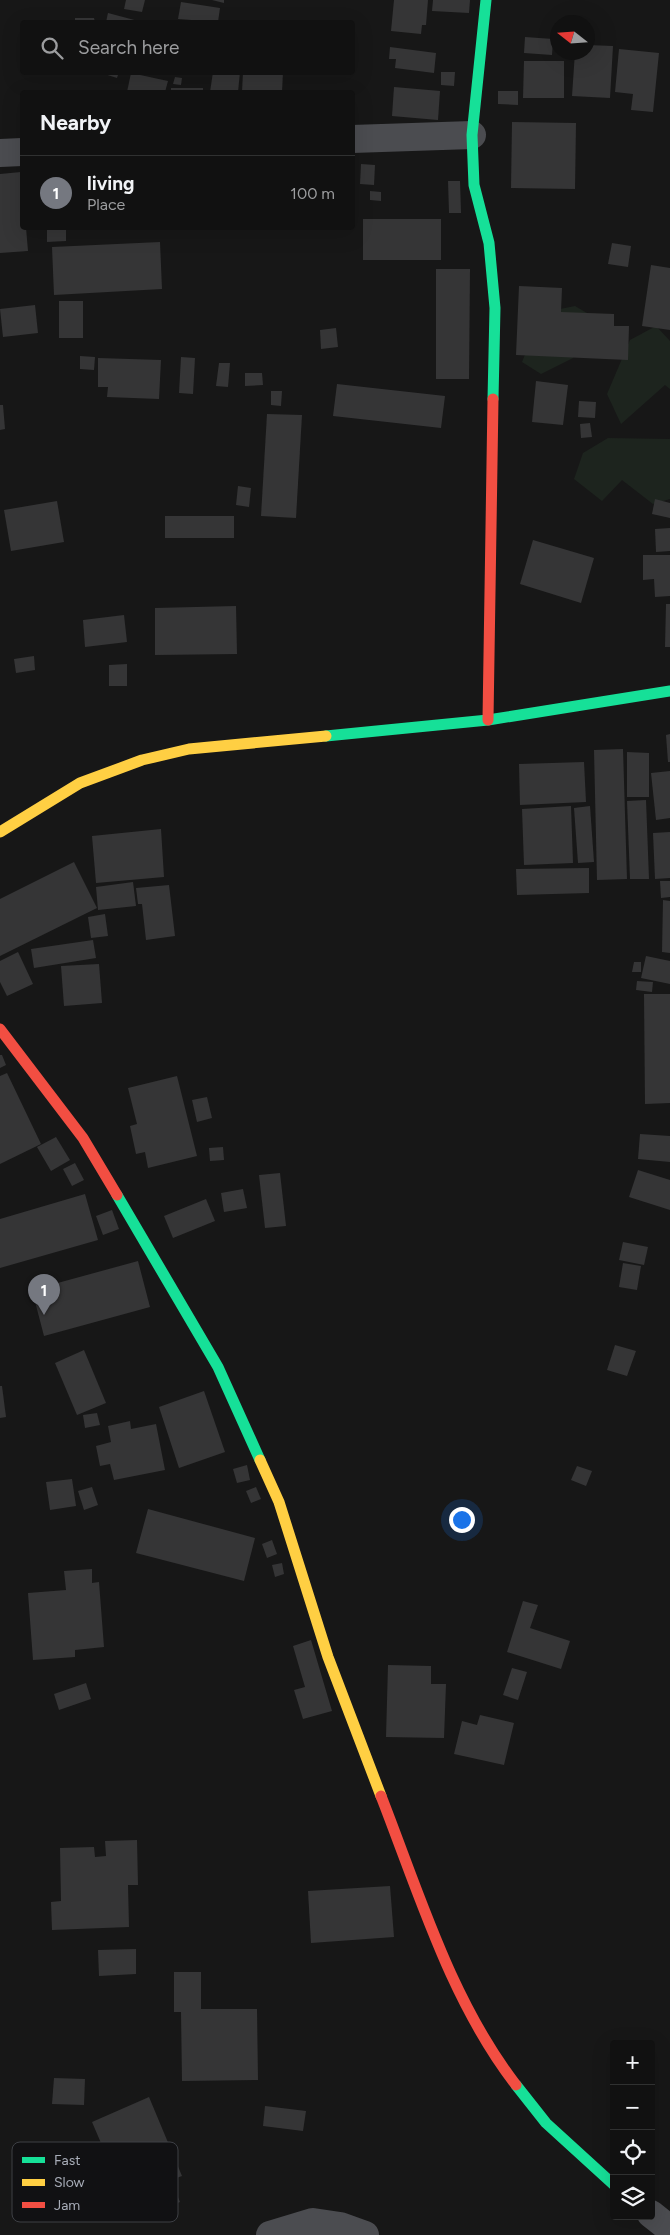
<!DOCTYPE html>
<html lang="en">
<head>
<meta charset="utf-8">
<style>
  body { margin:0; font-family:Figtree,sans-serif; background:#1e1f1f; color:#f1f3f6 }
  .controls { position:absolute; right:15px; bottom:15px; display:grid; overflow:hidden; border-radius:5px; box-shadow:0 5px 20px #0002 }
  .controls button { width:45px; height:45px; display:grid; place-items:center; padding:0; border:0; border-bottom:1px solid #303131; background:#111; color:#f1f3f6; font:25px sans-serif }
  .compass { position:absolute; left:550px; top:15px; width:45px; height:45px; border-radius:50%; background:#111; box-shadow:0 5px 20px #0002; rotate:287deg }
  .you { position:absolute; left:461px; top:1519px; width:18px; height:18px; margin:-12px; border:4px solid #fff; border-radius:50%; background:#1a73e8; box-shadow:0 0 0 8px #1a73e833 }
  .badge { display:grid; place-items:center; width:32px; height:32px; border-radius:50%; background:#757880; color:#fff; font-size:16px; font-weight:700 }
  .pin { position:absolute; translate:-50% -41px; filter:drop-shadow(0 1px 2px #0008) }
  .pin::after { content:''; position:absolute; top:26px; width:18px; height:15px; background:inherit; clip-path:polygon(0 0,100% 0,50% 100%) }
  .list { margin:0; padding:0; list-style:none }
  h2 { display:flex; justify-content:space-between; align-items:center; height:65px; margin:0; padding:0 20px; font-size:21px }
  h2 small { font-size:16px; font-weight:400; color:#9c9d9f }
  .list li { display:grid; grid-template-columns:32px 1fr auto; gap:15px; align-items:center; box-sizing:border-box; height:75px; padding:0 20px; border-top:1px solid #303131 }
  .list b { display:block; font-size:19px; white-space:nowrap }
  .list p { margin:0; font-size:16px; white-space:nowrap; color:#9c9d9f }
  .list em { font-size:16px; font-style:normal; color:#9c9d9f }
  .icon { flex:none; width:28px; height:28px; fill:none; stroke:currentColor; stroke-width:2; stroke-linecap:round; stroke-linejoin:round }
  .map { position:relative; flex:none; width:670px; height:2235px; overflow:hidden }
  .search { position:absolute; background:#111; box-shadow:0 5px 20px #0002; left:20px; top:20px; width:335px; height:55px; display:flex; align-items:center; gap:12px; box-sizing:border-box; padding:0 18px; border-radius:5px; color:#9c9d9f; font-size:19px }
  .panel { position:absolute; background:#111; box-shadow:0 5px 20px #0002; left:20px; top:90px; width:335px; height:140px; border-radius:5px }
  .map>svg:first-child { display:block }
  .green { fill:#1d241e }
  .building { fill:#353536 }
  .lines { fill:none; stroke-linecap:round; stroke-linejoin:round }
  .street { stroke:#4b4c50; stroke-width:28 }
  .fast { stroke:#16e098; stroke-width:11 }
  .slow { stroke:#ffcf43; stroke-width:11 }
  .jam { stroke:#f24e42; stroke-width:11 }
  .key { fill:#111113; stroke:#3e4045; stroke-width:1 }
  .key-label { font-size:14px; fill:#a8adb8 }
</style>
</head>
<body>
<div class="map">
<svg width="670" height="2235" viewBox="0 0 670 2235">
  <rect width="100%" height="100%" fill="#171717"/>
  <g class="green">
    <path d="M575 306 592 316 573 358 541 374 522 362 537 325 555 310Z"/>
    <path d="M656 326 670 341V389L665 385 621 424 607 394 630 340Z"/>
    <path d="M608 438 670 439V499L653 504 622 480 602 501 574 479 583 453Z"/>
  </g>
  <g class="building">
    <path d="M126 0H145L142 12 124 9Z"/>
    <path d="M212 0H224V3Z"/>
    <path d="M394 0H428L426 25H422L421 34 391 31Z"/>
    <path d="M433 0H470L469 13 432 11Z"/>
    <path d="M181 2 220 8 218 22 178 19Z"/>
    <path d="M108 13 142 22H106Z"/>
    <path d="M75 18H94L95 22H75Z"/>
    <path d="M525 37 553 39 552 55 524 53Z"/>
    <path d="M588 45 613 46 610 98 572 96 575 52H588Z"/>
    <path d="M390 47 436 53 434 73 395 68 396 59H389Z"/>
    <path d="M619 49 659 53 653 112 631 110 633 94 615 92Z"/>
    <path d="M524 61H564V98H523Z"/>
    <path d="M98 72H119L117 78Z"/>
    <path d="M213 72H240L238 92H210Z"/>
    <path d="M243 72H283L282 92H242Z"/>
    <path d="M441 72H455L454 86 441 85Z"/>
    <path d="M131 73 168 81 165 92H127Z"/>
    <path d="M175 77 182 78 181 85 173 84Z"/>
    <path d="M394 87 440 91 438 120 392 116Z"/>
    <rect x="171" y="88" width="32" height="4"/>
    <path d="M498 91H518V105L498 104Z"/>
    <path d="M512 122 576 123 575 189 511 188Z"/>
    <path d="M361 164 375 165 374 185 360 184Z"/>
    <path d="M21 172 22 228H26L28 251 0 253V174Z"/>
    <path d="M448 181H460L461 213H449Z"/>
    <path d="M370 191 381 192V201L370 200Z"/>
    <rect x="363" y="219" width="78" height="41"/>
    <path d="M66 228V241L47 242V229Z"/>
    <path d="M160 242 162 289 54 295 52 247Z"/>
    <path d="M612 243 631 246 628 267 608 264Z"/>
    <path d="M651 265 670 268V330L642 326Z"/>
    <path d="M436 269H470L469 379H436Z"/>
    <path d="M519 286 562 288 561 312 614 314V326H629L628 360 516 355Z"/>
    <rect x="59" y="301" width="24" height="37"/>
    <path d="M35 305 38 333 3 337 0 309Z"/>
    <path d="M336 328 338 347 321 349 320 330Z"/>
    <path d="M80 356 95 357 94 370 80 369Z"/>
    <path d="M181 357 195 358 193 394 179 393Z"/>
    <path d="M98 358 161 360 159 399 107 397 108 387H98Z"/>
    <path d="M219 363H230L228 387 216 386Z"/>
    <path d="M245 373H262L263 385 245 386Z"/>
    <path d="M536 381 568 385 563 425 532 422Z"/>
    <path d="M337 384 445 396 441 428 333 416Z"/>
    <path d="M271 391H282L281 406 271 405Z"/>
    <path d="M579 401 596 402 595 418 578 417Z"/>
    <path d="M0 405H3L5 429 0 430Z"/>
    <path d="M267 414 302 415 296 518 261 516Z"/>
    <path d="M590 423 592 437 581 438 580 424Z"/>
    <path d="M238 486 251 488 249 507 236 505Z"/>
    <path d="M655 499 670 503V518L652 514Z"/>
    <path d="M57 501 64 542 11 551 4 510Z"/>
    <rect x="165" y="516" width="69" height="22"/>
    <path d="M670 528V551L656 552 655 529Z"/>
    <path d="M533 540 594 558 581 603 520 584Z"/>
    <path d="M643 555H670V596L655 597 654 579 643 580Z"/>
    <path d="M666 604H670V647H665Z"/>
    <path d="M236 606 237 654 155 655V608Z"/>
    <path d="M124 615 127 642 85 647 83 620Z"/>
    <path d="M34 656 35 670 16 673 14 659Z"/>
    <path d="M127 664V686H109V665Z"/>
    <path d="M670 734V762H668L666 735Z"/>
    <path d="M623 749 627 879 597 880 594 750Z"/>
    <path d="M627 752 649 753V797H627Z"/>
    <path d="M584 762 586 802 520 805 519 764Z"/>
    <path d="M670 771V818L656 820 651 773Z"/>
    <path d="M646 800 649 879H630L627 801Z"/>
    <path d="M571 806 573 863 524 865 522 809Z"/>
    <path d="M590 806 594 862 578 863 574 808Z"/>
    <path d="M161 829 164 877 96 883 92 836Z"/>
    <path d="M670 832V878L655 879 653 833Z"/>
    <path d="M74 862 97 908 0 956V899Z"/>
    <path d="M589 868V893L517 895 516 869Z"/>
    <path d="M660 881H670V897L661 898Z"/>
    <path d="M133 882 136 906 98 910 96 887Z"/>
    <path d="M169 885 175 936 146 940 142 904H138L136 888Z"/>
    <path d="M663 900 670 901V953L662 952Z"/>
    <path d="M105 914 108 936 91 938 88 917Z"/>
    <path d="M93 940 96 958 34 968 31 949Z"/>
    <path d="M18 952 33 984 7 996 0 982V961Z"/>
    <path d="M646 956 670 961V984L641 978Z"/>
    <path d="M634 962H641V972H632Z"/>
    <path d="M99 964 102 1003 64 1006 61 966Z"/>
    <path d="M637 981 653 982 652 992 636 990Z"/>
    <path d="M644 994H670V1103L645 1104Z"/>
    <path d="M0 1055H2L6 1065 0 1068Z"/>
    <path d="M7 1073 41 1144 0 1164V1076Z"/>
    <path d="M177 1076 197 1156 148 1168 145 1152 136 1154 130 1126 137 1124 128 1088Z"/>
    <path d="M207 1097 212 1118 197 1122 192 1100Z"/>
    <path d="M640 1134 670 1136V1162L638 1159Z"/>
    <path d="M56 1137 70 1160 51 1171 37 1147Z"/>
    <path d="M223 1147 224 1160 210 1161 209 1148Z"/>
    <path d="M75 1163 84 1180 72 1186 63 1169Z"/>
    <path d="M638 1170 670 1180V1210L629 1197Z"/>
    <path d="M280 1173 286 1226 265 1228 259 1175Z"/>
    <path d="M243 1189 247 1208 224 1212 221 1193Z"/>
    <path d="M85 1194 98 1240 0 1268V1219Z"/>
    <path d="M206 1199 215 1221 173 1238 164 1216Z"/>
    <path d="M112 1210 119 1229 103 1235 96 1216Z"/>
    <path d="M623 1242 648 1247 644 1265 619 1260Z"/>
    <path d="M138 1261 150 1307 44 1336 32 1290Z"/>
    <path d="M623 1263 641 1266 637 1290 619 1287Z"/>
    <path d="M615 1345 636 1351 627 1376 607 1370Z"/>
    <path d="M84 1350 106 1403 77 1415 55 1363Z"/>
    <path d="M0 1386H2L6 1417 0 1418Z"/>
    <path d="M204 1391 225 1452 179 1468 159 1407Z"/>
    <path d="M97 1413 100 1425 85 1428 83 1415Z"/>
    <path d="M130 1421 131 1429 156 1424 165 1470 114 1480 110 1464 100 1466 96 1446 111 1442 108 1426Z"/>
    <path d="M247 1465 250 1480 237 1483 233 1469Z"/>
    <path d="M577 1466 592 1471 586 1486 571 1480Z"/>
    <path d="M72 1479 76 1506 50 1510 46 1482Z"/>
    <path d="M92 1487 98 1505 84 1510 78 1491Z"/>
    <path d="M256 1487 261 1499 251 1503 246 1491Z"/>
    <path d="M148 1509 255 1538 244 1581 136 1553Z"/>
    <path d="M272 1540 277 1554 267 1558 262 1544Z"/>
    <path d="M282 1563 284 1574 275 1577 272 1565Z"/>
    <path d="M92 1569V1583L99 1582 104 1647 75 1650V1657L33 1660 28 1593 66 1590 64 1571Z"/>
    <path d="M523 1601 538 1605 530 1628 570 1641 561 1669 507 1652Z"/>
    <path d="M311 1640 332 1711 303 1719 294 1690 305 1687 293 1646Z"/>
    <path d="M388 1665 431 1666V1684H446L444 1738 386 1737Z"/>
    <path d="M512 1668 527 1672 518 1700 503 1695Z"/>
    <path d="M86 1683 91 1699 59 1710 54 1694Z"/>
    <path d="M480 1715 514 1723 504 1765 454 1754 462 1721 477 1725Z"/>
    <path d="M137 1840 138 1885H128L129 1927 52 1930 51 1902 61 1901 60 1848 94 1847 95 1857 106 1856 105 1841Z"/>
    <path d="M390 1886 394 1937 311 1943 308 1891Z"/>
    <path d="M136 1949V1974L99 1976 98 1950Z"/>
    <path d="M174 1972H201V2009H257L258 2080 182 2081 181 2012H174Z"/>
    <path d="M54 2078 85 2079 84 2105 52 2104Z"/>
    <path d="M149 2097 182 2176 171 2180 180 2202 136 2220 120 2182 138 2173 130 2155 110 2164 92 2122Z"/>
    <path d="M265 2106 306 2111 303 2131 263 2126Z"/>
  </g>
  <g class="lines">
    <g class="street">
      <path d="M352 139 472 135"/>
      <path d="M0 153 22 152"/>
      <path d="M651 2214 670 2229"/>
      <path d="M270 2235 313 2222 340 2226 365 2235"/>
    </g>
    <g class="fast">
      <path d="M486 0 472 135 474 185 489 243 495 308 493 399"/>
      <path d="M326 736 488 720 670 691"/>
      <path d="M117 1195 218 1367 260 1460"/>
      <path d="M516 2085 546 2123 614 2185"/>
    </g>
    <g class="slow">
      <path d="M0 832 80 783 142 760 189 749 326 736"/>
      <path d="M260 1460 279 1502 328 1657 381 1796"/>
    </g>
    <g class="jam">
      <path d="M488 720 493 399"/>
      <path d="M0 1029 83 1138 117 1195"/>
      <path d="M381 1796C419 1893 451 2001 516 2085"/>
    </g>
  </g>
  <rect x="12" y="2142" width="166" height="80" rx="8" class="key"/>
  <rect x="22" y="2157" width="23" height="6" fill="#16e098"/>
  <rect x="22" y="2179" width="23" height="7" fill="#ffcf43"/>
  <rect x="22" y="2202" width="23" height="6" fill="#f24e42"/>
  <g class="key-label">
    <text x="54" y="2165">Fast</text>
    <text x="54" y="2187">Slow</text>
    <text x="54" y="2210">Jam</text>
  </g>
</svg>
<div class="controls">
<button>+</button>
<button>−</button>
<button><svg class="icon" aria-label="locate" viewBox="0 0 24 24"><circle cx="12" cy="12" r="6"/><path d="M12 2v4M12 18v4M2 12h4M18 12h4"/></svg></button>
<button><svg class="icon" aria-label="layers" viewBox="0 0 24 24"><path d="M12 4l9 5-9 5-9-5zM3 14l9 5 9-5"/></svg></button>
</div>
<svg class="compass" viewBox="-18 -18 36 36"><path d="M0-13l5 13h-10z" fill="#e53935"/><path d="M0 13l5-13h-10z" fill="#9c9d9f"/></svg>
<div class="you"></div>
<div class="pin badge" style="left:44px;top:1315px">1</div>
<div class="search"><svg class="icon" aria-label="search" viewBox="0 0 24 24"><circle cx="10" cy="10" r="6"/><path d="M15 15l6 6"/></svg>Search here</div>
<section class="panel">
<h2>Nearby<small></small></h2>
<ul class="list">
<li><span class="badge">1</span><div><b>living</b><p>Place</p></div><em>100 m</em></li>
</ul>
</section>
</div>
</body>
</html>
